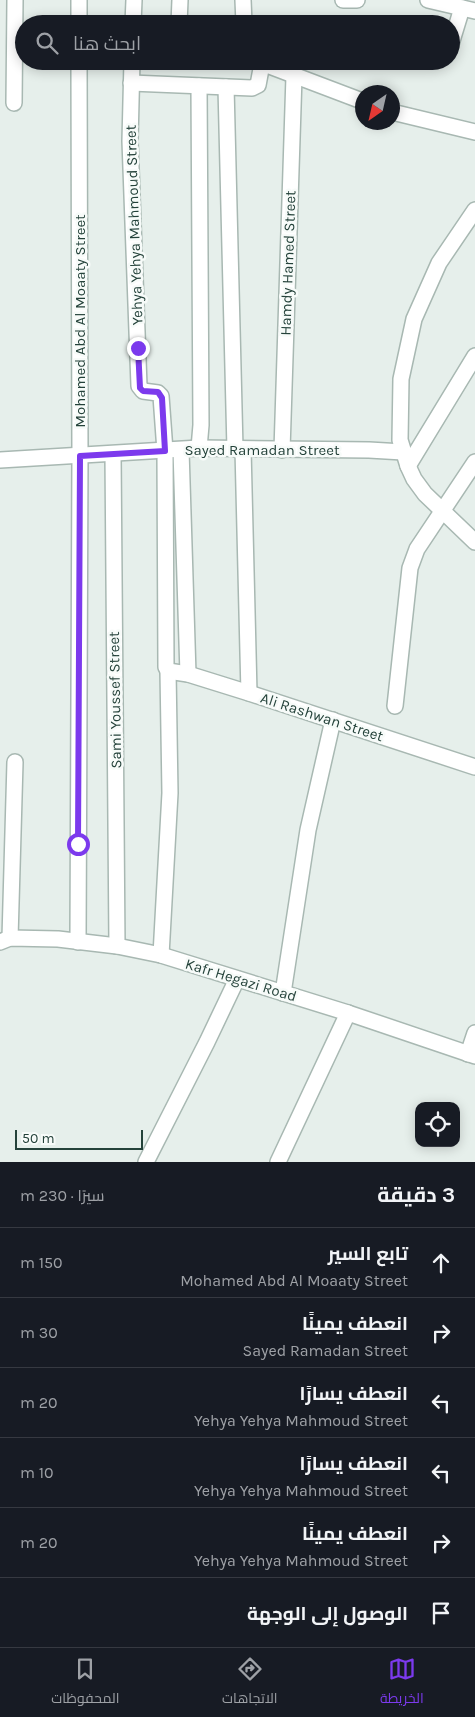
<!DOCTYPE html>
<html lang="ar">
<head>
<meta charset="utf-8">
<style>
  body { margin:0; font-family:Karla,Cairo,sans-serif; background:#20242c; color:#f1f3f6; direction:rtl }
  .controls { position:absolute; right:15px; bottom:15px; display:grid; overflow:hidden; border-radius:10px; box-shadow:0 2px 12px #0003 }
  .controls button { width:45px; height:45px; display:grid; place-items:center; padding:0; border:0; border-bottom:1px solid #363941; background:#171b24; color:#f1f3f6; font:25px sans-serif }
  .compass { position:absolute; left:355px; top:85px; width:45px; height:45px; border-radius:50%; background:#171b24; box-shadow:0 2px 12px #0003; rotate:214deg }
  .scale { position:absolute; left:15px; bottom:12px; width:128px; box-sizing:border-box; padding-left:5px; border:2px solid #24423a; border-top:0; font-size:14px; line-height:18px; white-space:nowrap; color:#24423a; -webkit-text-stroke:4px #f7fbf9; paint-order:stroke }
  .stop { position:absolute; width:15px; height:15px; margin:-11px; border:4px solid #7c3aed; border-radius:50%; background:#fff }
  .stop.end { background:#7c3aed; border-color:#fff; box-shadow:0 1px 5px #0008 }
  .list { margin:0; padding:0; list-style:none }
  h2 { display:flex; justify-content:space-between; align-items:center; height:65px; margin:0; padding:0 20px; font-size:21px }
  h2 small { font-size:16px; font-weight:400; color:#9ea1a6 }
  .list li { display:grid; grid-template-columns:32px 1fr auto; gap:15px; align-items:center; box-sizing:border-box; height:70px; padding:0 20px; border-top:1px solid #363941 }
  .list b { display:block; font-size:19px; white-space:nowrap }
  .list p { margin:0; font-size:16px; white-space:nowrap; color:#9ea1a6 }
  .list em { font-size:16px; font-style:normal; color:#9ea1a6 }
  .icon { flex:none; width:28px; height:28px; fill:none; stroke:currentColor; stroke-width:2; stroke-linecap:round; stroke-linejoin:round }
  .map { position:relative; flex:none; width:475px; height:1162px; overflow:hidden; direction:ltr }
  .search { position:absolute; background:#171b24; box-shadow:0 2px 12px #0003; left:15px; right:15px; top:15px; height:55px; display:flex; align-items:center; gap:12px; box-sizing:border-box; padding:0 18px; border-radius:28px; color:#9ea1a6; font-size:19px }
  .sheet { height:485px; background:#171b24 }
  nav { display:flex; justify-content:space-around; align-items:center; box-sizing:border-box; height:70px; border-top:1px solid #363941; background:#171b24; font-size:14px; color:#9ea1a6 }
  nav a { display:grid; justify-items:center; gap:2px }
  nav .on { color:#7c3aed }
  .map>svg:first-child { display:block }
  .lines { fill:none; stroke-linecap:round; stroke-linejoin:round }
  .minor-casing { stroke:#a8b8b2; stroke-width:18 }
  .minor { stroke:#fff; stroke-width:15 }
  .route { stroke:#7c3aed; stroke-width:6 }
  .labels { text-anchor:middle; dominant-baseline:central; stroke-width:5; stroke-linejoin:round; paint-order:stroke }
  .street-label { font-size:15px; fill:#24423a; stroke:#f7fbf9 }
</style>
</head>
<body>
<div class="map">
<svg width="475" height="1162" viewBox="0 0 475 1162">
  <rect width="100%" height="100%" fill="#e6efeb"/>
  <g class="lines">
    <defs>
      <g id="minor">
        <path d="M79 0V24"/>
        <path d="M243 0 244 24"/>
        <path d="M343 0H357"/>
        <path d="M428 0 475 11"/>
        <path d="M133 24 134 0"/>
        <path d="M179 24 180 0"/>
        <path d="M451 44 462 8"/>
        <path d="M132 61 130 141 139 386 143 391 158 393 161 396 165 451 166 667 168 671 170 793 161 955"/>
        <path d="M131 83 252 88 258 85 261 69 267 65 362 101"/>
        <path d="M199 86 201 425 199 448"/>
        <path d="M226 87 235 449"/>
        <path d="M14 103 15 0"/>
        <path d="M392 112 475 132"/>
        <path d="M475 210 439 263 414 319 401 379 400 440 408 466 414 479 425 494 475 542"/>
        <path d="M243 449 249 693"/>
        <path d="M181 450 188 674"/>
        <path d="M282 450 294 76"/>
        <path d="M113 454 117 946"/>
        <path d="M0 460 199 448 369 450 403 452"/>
        <path d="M408 466 475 356"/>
        <path d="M168 671 188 674 249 693 475 767"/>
        <path d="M395 706 410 568 417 549 475 462"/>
        <path d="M10 938 15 762"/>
        <path d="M0 942 10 938 58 939 117 946 161 955 348 1013 475 1056"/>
        <path d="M78 942 80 456 79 61"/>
        <path d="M283 993 308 830 333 720"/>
        <path d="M468 1054 475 1033"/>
        <path d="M146 1162 207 1042 237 979"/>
        <path d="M278 1162 348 1013"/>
      </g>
    </defs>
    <use href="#minor" class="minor-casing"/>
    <use href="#minor" class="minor"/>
  </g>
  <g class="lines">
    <path class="route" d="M78 844 80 456 165 451 162 398 158 392 143 391 140 388 138 348"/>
  </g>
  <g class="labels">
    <g class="street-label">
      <text transform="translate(134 225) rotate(-92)">Yehya Yehya Mahmoud Street</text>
      <text transform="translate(288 263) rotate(-88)">Hamdy Hamed Street</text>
      <text transform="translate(80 321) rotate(-90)">Mohamed Abd Al Moaaty Street</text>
      <text x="262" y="450">Sayed Ramadan Street</text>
      <text transform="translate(115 700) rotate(-91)">Sami Youssef Street</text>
      <text transform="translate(322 717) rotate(18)">Ali Rashwan Street</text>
      <text transform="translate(241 980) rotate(17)">Kafr Hegazi Road</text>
    </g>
  </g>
</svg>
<div class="controls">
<button><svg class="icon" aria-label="locate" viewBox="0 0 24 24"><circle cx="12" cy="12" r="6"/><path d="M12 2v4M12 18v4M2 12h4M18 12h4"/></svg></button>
</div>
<svg class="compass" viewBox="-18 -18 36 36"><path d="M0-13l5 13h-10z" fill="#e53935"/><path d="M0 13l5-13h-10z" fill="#9ea1a6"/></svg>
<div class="scale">50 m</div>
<div class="stop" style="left:78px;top:844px"></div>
<div class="stop end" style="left:138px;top:348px"></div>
<div class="search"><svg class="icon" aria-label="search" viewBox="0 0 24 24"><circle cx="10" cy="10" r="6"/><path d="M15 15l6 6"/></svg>ابحث هنا</div>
</div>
<section class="sheet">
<h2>3 دقيقة<small>سيرًا · 230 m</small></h2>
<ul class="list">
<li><svg class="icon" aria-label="ahead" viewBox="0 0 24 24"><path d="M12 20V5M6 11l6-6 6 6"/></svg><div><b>تابع السير</b><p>Mohamed Abd Al Moaaty Street</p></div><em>150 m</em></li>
<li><svg class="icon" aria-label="right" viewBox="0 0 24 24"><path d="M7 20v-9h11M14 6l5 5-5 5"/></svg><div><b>انعطف يمينًا</b><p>Sayed Ramadan Street</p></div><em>30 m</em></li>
<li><svg class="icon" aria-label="left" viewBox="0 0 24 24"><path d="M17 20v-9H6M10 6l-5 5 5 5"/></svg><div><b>انعطف يسارًا</b><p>Yehya Yehya Mahmoud Street</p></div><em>20 m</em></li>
<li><svg class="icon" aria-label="left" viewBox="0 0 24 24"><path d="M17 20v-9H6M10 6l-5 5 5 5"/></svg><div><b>انعطف يسارًا</b><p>Yehya Yehya Mahmoud Street</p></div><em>10 m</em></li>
<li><svg class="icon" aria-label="right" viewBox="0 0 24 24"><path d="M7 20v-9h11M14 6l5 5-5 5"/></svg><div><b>انعطف يمينًا</b><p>Yehya Yehya Mahmoud Street</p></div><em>20 m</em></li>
<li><svg class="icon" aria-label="arrive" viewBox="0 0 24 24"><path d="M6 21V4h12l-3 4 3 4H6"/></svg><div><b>الوصول إلى الوجهة</b></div></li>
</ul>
</section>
<nav>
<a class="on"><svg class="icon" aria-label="map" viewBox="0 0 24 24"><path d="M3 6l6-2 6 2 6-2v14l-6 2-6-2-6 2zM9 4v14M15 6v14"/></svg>الخريطة</a>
<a><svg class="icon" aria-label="directions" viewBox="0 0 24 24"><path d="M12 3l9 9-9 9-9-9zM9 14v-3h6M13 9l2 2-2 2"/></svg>الاتجاهات</a>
<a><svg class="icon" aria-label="saved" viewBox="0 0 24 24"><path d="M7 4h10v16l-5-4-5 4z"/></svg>المحفوظات</a>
</nav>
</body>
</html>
